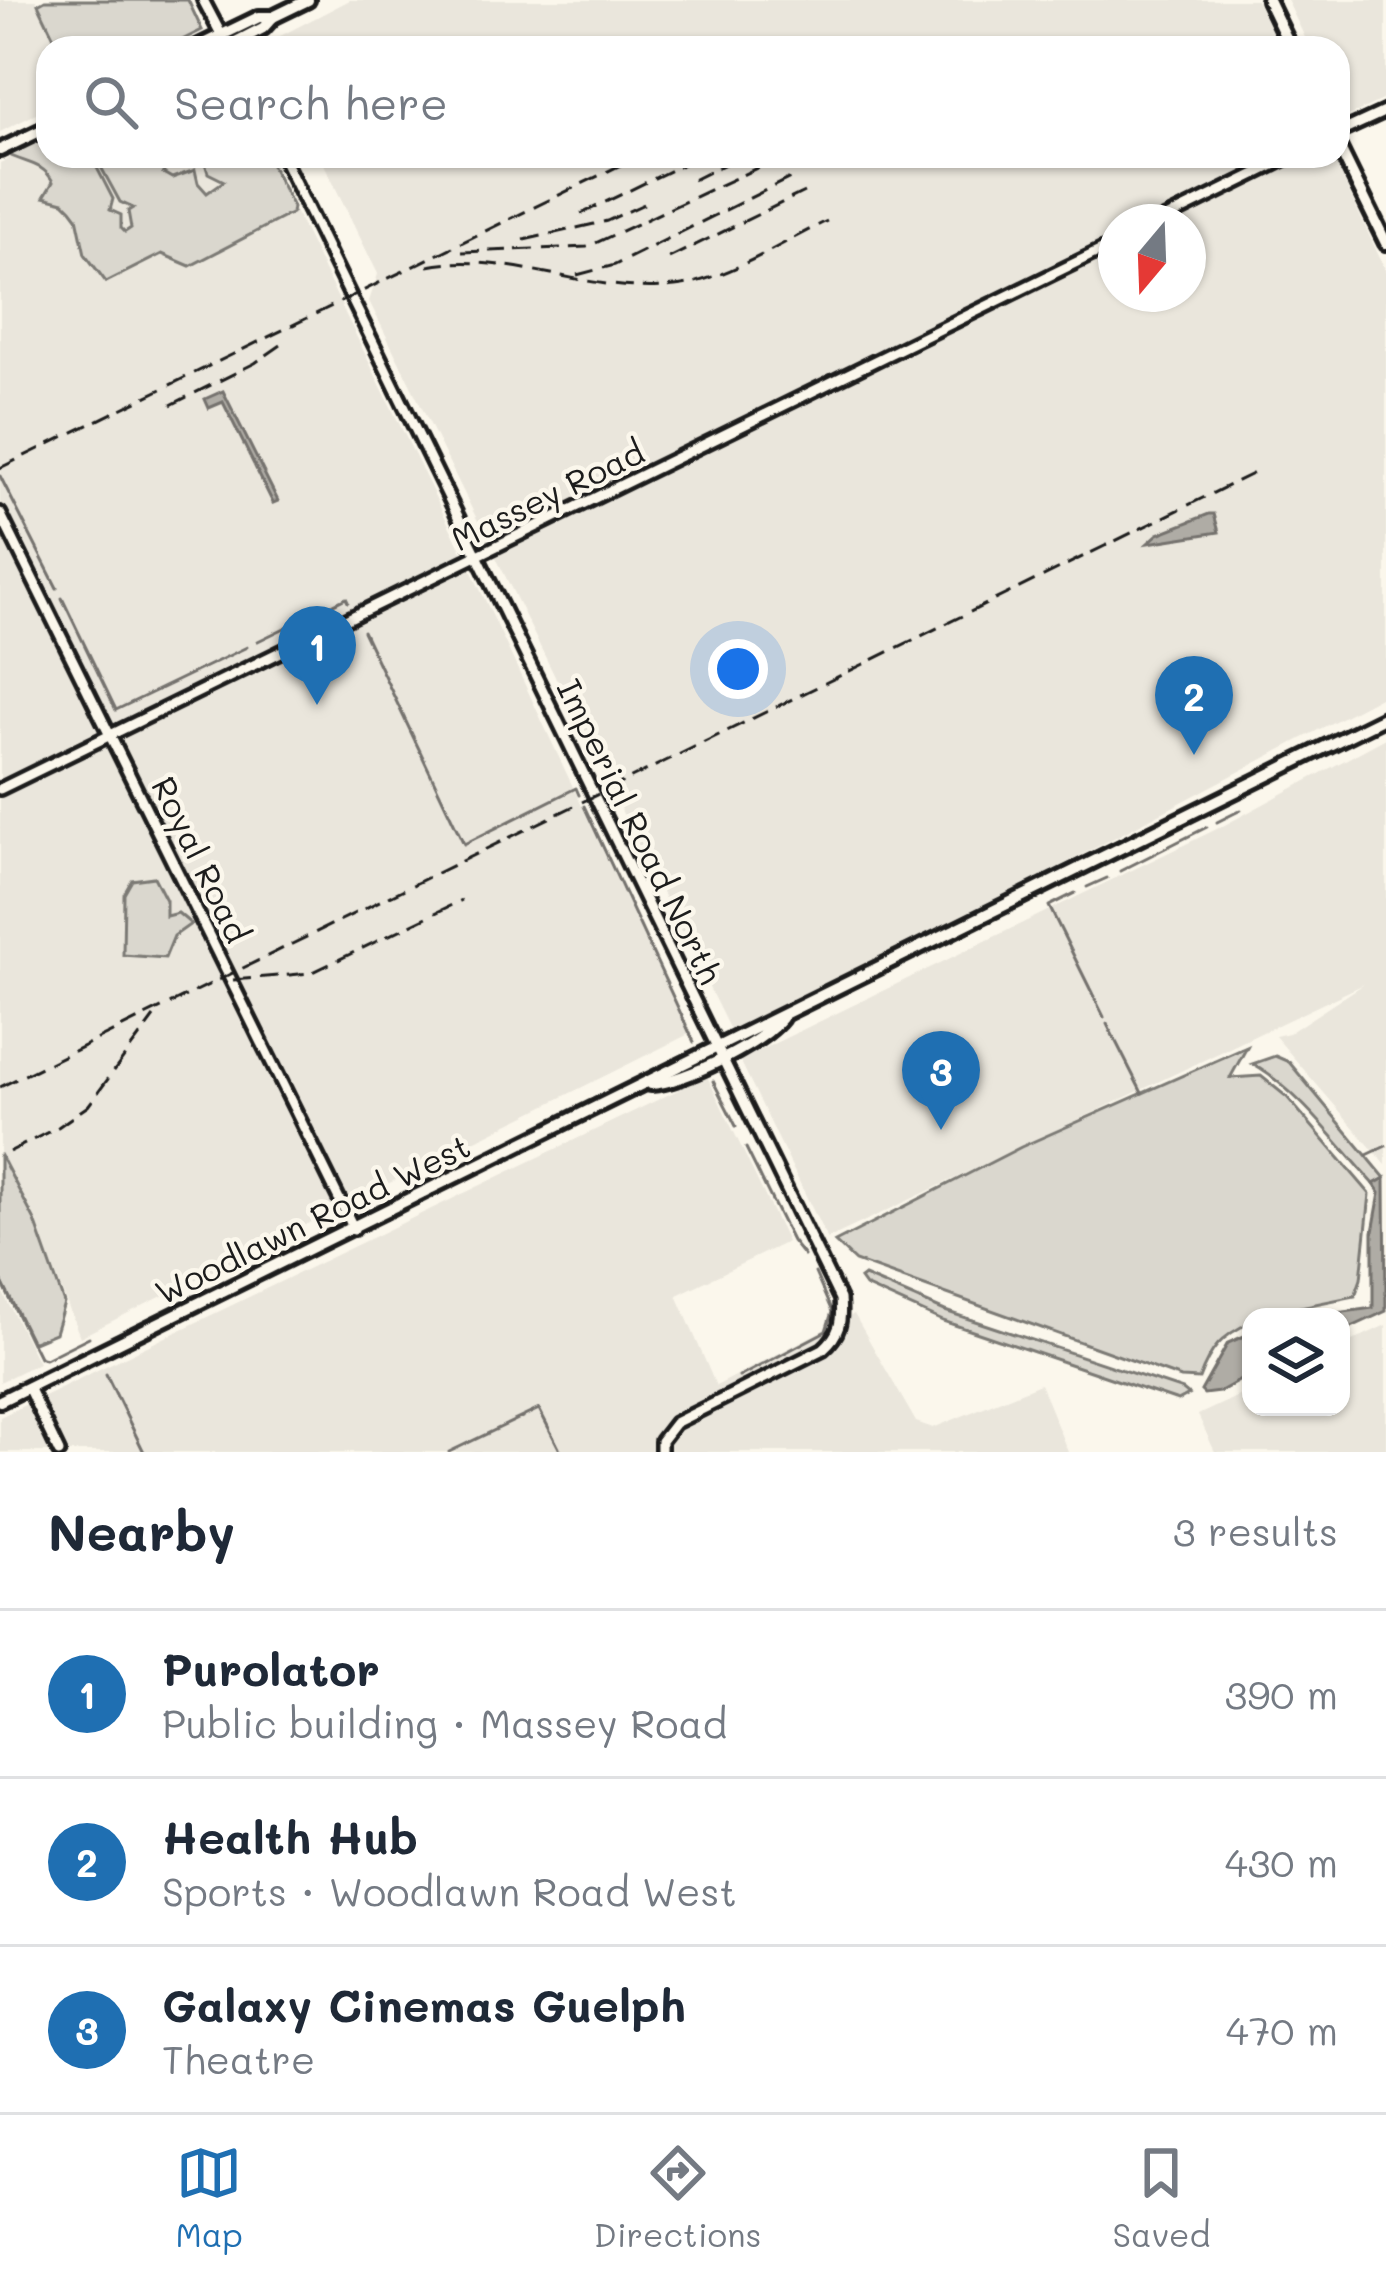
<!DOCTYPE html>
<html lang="en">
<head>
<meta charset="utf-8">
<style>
  body { margin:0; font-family:Mali,sans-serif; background:#f6f6f7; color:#1f2937 }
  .controls { position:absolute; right:36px; bottom:36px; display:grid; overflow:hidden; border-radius:24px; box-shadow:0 3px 9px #0004 }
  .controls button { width:108px; height:108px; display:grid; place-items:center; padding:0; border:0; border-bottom:3px solid #e0e1e3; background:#fff; color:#1f2937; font:60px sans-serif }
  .compass { position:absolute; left:1098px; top:204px; width:108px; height:108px; border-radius:50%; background:#fff; box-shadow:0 3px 9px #0004; rotate:199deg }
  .you { position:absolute; left:738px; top:669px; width:42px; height:42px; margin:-30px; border:9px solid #fff; border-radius:50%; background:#1a73e8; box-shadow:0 0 0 18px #1a73e833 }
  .badge { display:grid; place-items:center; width:78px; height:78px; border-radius:50%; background:#1f6fb2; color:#fff; font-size:39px; font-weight:700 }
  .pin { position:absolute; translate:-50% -99px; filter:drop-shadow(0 3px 6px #0008) }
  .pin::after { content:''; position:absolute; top:63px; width:42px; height:36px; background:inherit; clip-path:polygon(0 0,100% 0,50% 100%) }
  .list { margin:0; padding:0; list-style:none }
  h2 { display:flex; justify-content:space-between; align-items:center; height:156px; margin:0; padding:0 48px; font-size:51px }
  h2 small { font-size:39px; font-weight:400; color:#747a83 }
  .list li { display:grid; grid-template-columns:78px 1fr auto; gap:36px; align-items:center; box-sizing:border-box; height:168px; padding:0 48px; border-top:3px solid #e0e1e3 }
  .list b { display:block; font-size:45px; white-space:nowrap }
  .list p { margin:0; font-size:39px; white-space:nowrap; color:#747a83 }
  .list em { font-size:39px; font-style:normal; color:#747a83 }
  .icon { flex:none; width:66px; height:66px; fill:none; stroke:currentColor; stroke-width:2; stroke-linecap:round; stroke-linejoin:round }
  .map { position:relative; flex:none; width:1386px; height:1452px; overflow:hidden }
  .search { position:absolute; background:#fff; box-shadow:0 3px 9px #0004; left:36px; right:36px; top:36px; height:132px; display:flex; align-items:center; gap:30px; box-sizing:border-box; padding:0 42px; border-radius:36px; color:#747a83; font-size:45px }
  .sheet { height:660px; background:#fff }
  nav { display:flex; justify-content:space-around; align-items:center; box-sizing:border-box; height:168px; border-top:3px solid #e0e1e3; background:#fff; font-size:33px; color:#747a83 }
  nav a { display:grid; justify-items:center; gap:6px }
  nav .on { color:#1f6fb2 }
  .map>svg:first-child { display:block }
  .built { fill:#eae6dc; fill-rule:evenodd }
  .green { fill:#dad7ce; stroke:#7b7a75; stroke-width:3 }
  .water { fill:#afaca5; stroke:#74726e; stroke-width:3 }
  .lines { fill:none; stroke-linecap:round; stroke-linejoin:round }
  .stream { stroke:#74726e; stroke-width:3 }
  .minor-casing { stroke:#1c1c1c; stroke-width:18 }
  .major-casing { stroke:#1c1c1c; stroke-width:20 }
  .minor { stroke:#fbf7ec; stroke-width:9 }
  .major { stroke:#fbf7ec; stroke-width:10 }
  .rail { stroke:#1c1c1c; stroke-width:3; stroke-dasharray:18 9; stroke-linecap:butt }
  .labels { text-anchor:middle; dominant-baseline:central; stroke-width:9; stroke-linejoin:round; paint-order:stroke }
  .street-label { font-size:33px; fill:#1c1c1c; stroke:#fbf7ec }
</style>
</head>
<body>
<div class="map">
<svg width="1386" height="1452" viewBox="0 0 1386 1452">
  <rect width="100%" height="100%" fill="#fbf7ec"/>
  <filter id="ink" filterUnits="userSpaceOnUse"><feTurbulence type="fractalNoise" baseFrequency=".00833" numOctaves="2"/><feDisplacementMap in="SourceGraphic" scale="24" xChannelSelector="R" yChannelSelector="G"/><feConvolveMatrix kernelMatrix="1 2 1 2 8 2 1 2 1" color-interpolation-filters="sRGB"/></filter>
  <g filter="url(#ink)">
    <g class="built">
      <path d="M0 0H36L59 48H48V108L0 132Z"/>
      <path d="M350 0H1256L1280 48H257Z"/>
      <path d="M1287 0H1386V98L1344 118 1338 107V48H1310Z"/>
      <path d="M48 139V156H268L471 570 689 1034 80 1337 35 1221 0 1154V163Z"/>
      <path d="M320 156H1332L1386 271V694L1010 893 730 1030 369 301 378 274ZM1116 222H1188V294H1116Z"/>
      <path d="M1386 738V1165L1275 1036 1289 1033 1364 984 827 1239 740 1060 1221 827Z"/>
      <path d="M707 1076 787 1242 677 1295 716 1386 854 1314 916 1422 933 1428 1040 1384 1068 1452H0V1417Z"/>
      <path d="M0 1287 38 1363 0 1382Z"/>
      <path d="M1386 1325V1452H1215L1198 1415 1251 1390V1407H1341V1346Z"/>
    </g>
    <g class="green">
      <path d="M45 0H188L202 30 166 48H59L38 4Z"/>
      <path d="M48 135V156H91L113 199 110 210 121 215V228L125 232 131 228 128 211 133 208 120 202 95 156 165 157 170 162 163 173 172 178 195 170 198 183 207 193 224 181 208 173 203 156H267L293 207 292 213 190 266 162 254 106 282 85 254 77 217 71 209 64 202 44 197 53 182C44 163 25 163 9 155Z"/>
      <path d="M154 877 166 900V916L178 913 191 924 174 936 165 958 123 955 124 894 132 880Z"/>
      <path d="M1247 1047 1230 1078 1261 1076 1287 1097 1370 1194 1361 1279 1355 1296 1251 1317V1322C1221 1336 1210 1349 1199 1379L1181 1378 855 1261 835 1242 1021 1147Z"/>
      <path d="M1275 1056 1289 1062 1385 1178 1374 1184C1337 1144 1300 1091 1252 1064Z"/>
      <path d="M0 1154 35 1221 64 1303 55 1333 31 1343 0 1278Z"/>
      <path d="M864 1276 945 1311 1183 1390 1189 1395 1178 1401 943 1321 865 1286 860 1279Z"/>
    </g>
    <g class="water">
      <path d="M223 391 278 501 273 503 223 402 209 408 205 399Z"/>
      <path d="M1209 514H1214L1219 532 1148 543 1158 534Z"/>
      <path d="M1385 1178 1386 1311 1341 1332V1317H1308L1373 1308V1232L1380 1193 1374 1184Z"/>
      <path d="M1251 1333V1374L1219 1392 1204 1394 1201 1391 1228 1343Z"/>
    </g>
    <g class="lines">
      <g class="stream">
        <path d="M0 476 57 588"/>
        <path d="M62 598 116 710 247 647"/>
        <path d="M363 631 464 844 576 788 579 795"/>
        <path d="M258 641 346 598 348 602"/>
        <path d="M584 806 694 1042"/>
        <path d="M1217 822 1241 810"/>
        <path d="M1120 871 1207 827"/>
        <path d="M1087 887 1107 878"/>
        <path d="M1075 893 1049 906 1104 1017"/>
        <path d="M1107 1024 1142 1093"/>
        <path d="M713 1081 736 1126"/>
        <path d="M746 1148 792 1241 804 1256"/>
        <path d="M1367 1155 1386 1146"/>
        <path d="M0 1278 39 1357 45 1359 89 1337"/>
        <path d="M106 1374 144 1452"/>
        <path d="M739 1377 826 1331 832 1312 815 1273"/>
        <path d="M449 1452 539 1409 561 1452"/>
      </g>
      <defs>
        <g id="minor">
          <path d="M203 0 223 38"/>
          <path d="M1338 133 1386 111"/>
          <path d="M282 156 840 1299C842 1322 840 1334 823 1349L675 1423 661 1441V1452"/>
          <path d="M1158 222 1292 156"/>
          <path d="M0 513 354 1229"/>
          <path d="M0 789 1116 243"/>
          <path d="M28 1387 59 1452"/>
        </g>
        <g id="major">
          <path d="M1268 0 1291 48"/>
          <path d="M195 48 259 17H273L308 0"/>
          <path d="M224 48 263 28 273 17"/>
          <path d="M1338 145 1386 243"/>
          <path d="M0 150 48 127"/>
          <path d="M651 1084C684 1082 761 1044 782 1018"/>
          <path d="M0 1401 1386 717"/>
        </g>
      </defs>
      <use href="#minor" class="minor-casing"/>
      <use href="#major" class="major-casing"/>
      <use href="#minor" class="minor"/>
      <use href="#major" class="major"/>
      <g class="rail">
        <path d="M693 180 741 156"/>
        <path d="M581 214 700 156"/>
        <path d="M524 240 607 221 644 204"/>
        <path d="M462 252 587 247 772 161"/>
        <path d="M669 258 804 192"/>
        <path d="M428 266C507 250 592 296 675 286 727 280 780 243 827 221"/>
        <path d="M577 275 615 265 790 178"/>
        <path d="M171 405 255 363 281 345"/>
        <path d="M0 468 639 156"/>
        <path d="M233 980 311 973 462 900"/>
        <path d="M0 1087 1260 470"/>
        <path d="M9 1152 58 1127 88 1106 154 1017"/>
      </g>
    </g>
  </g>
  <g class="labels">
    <g class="street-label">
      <text transform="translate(547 494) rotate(-26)">Massey Road</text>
      <text transform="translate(641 831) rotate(64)">Imperial Road North</text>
      <text transform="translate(202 859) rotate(64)">Royal Road</text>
      <text transform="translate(312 1218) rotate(-26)">Woodlawn Road West</text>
    </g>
  </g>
</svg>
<div class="controls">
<button><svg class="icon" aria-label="layers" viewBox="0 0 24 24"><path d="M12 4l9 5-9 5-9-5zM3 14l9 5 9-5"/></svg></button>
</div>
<svg class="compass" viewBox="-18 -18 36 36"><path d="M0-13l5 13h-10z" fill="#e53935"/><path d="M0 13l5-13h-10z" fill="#747a83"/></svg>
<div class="you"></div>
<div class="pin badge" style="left:317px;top:705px">1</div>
<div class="pin badge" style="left:1194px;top:755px">2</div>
<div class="pin badge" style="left:941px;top:1130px">3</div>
<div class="search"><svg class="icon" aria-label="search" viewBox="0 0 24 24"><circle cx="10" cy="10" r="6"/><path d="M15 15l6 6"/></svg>Search here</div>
</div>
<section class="sheet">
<h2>Nearby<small>3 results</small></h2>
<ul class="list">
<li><span class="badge">1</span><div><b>Purolator</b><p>Public building · Massey Road</p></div><em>390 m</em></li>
<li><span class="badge">2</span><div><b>Health Hub</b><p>Sports · Woodlawn Road West</p></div><em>430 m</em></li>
<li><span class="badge">3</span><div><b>Galaxy Cinemas Guelph</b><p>Theatre</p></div><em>470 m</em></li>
</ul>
</section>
<nav>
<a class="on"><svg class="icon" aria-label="map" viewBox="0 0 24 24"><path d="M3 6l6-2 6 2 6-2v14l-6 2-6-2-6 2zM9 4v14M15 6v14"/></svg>Map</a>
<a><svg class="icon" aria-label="directions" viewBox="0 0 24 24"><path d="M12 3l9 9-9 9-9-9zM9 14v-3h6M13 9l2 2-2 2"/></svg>Directions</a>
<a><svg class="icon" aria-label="saved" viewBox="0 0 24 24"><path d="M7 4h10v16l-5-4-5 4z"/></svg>Saved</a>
</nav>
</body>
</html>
